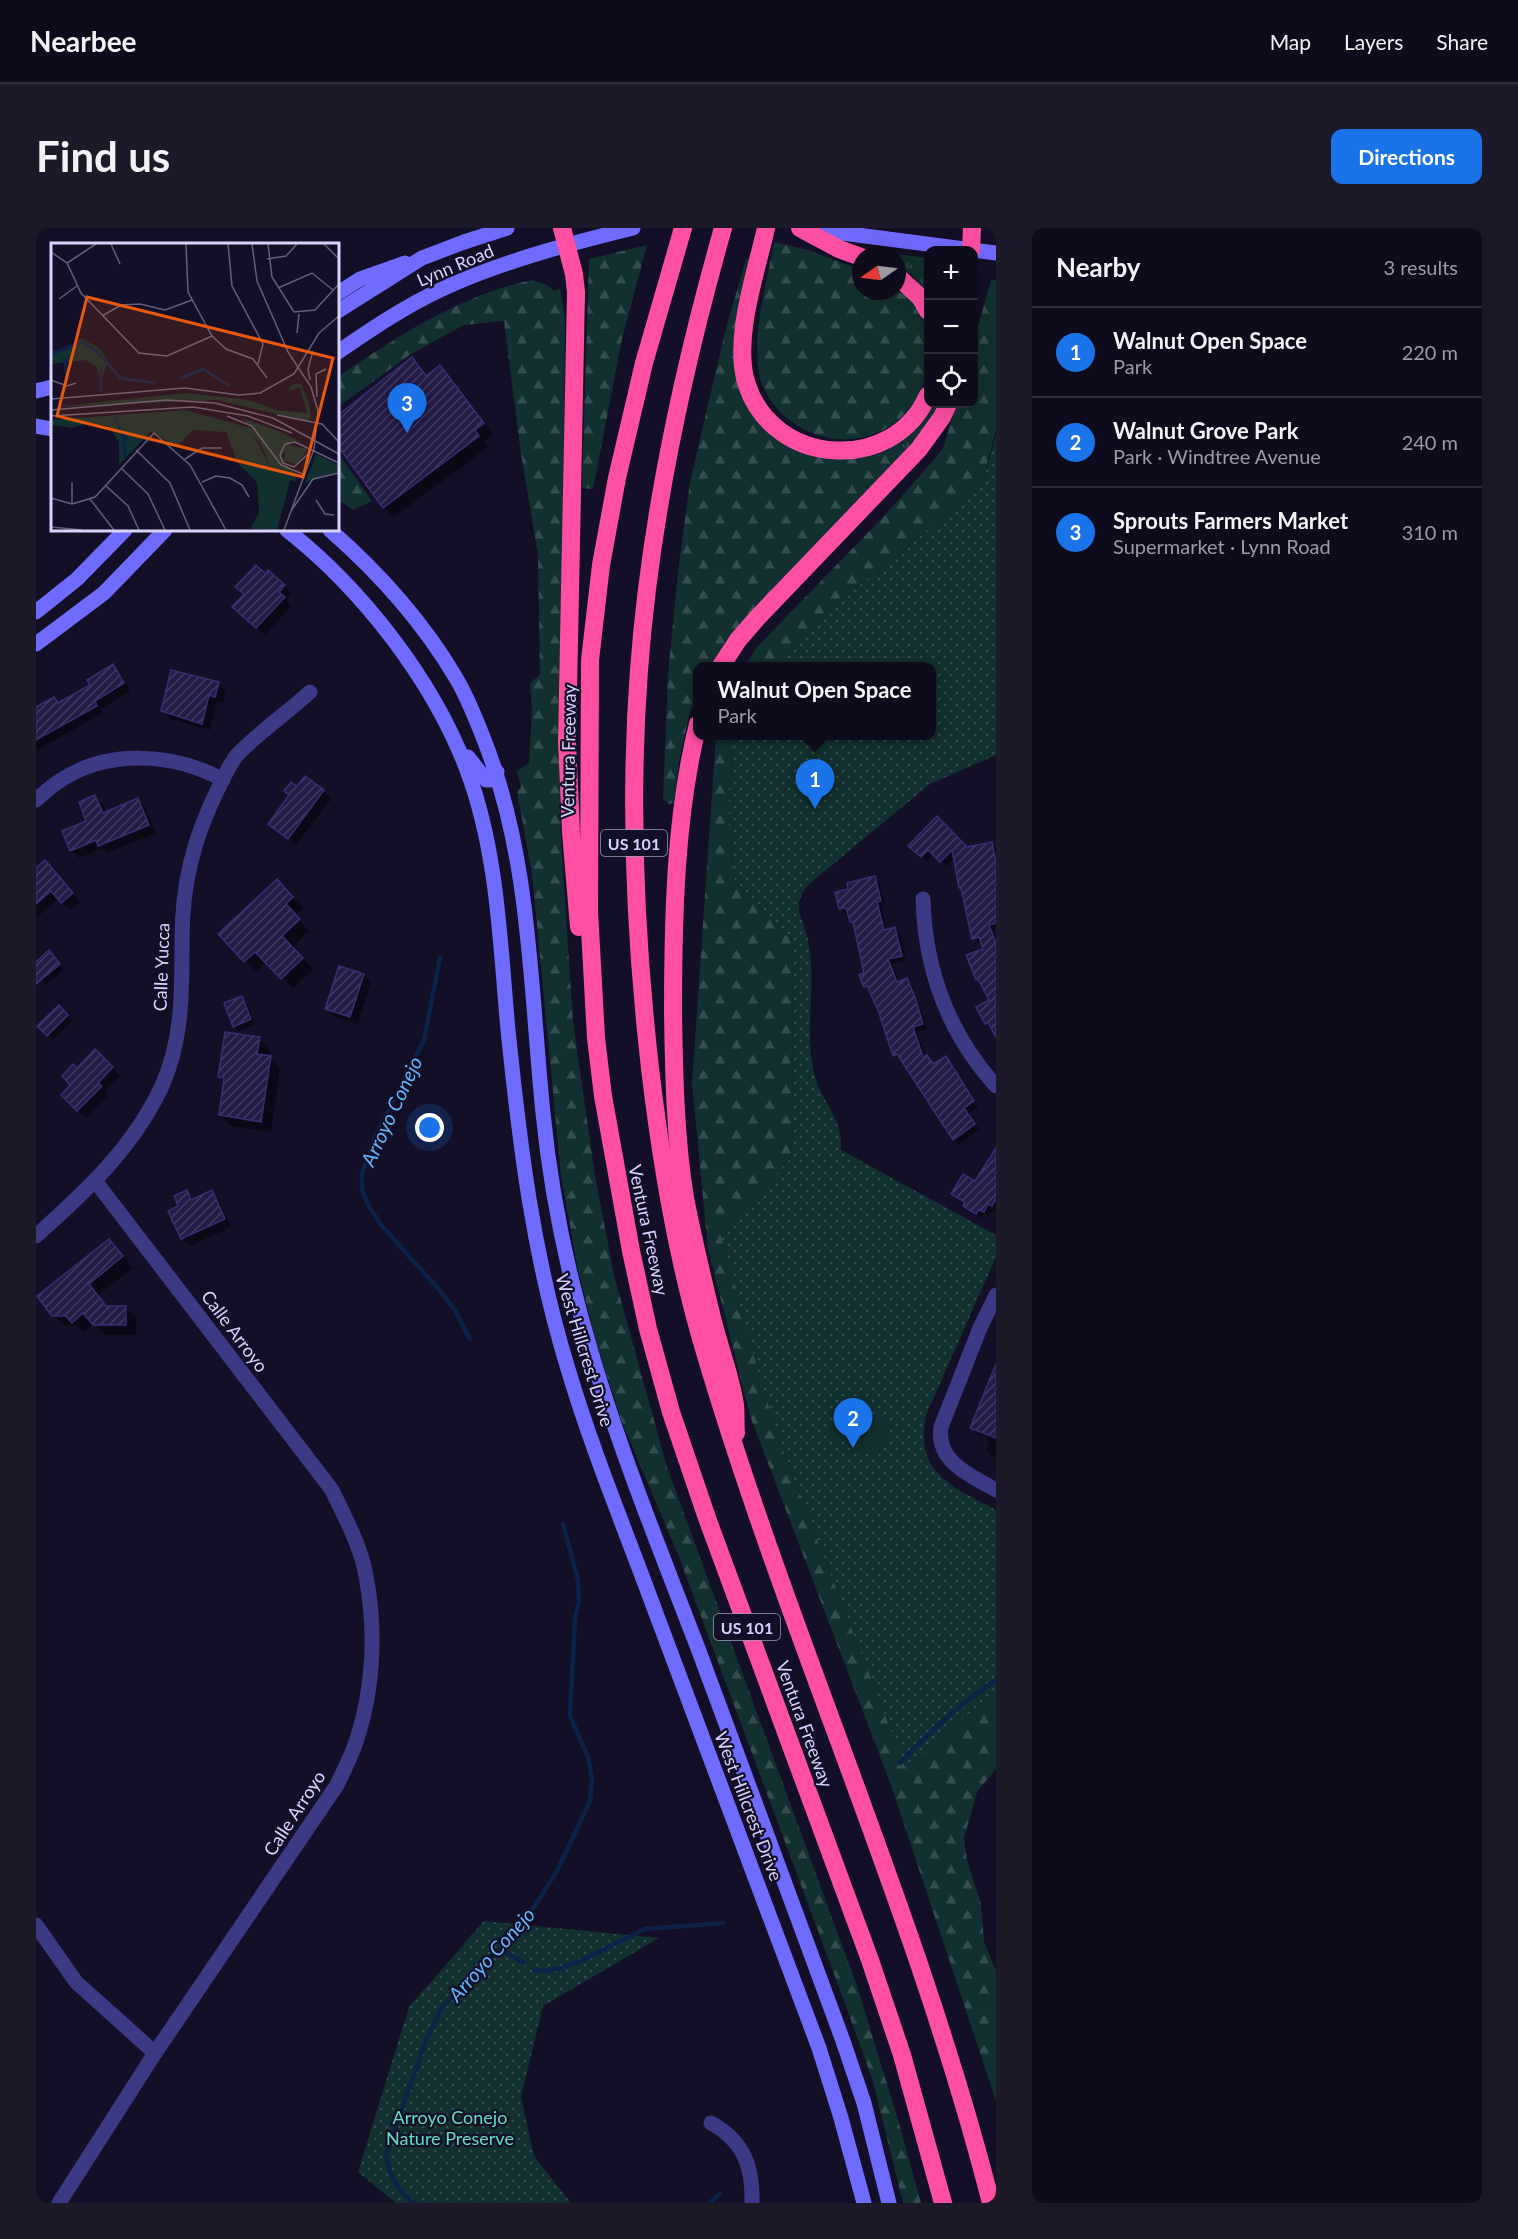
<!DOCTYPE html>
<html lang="en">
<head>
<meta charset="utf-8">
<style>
  body { margin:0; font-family:Lato,sans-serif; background:#1c1929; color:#f1f3f6 }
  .controls { position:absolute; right:18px; top:18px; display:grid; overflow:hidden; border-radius:12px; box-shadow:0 6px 24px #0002 }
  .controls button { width:54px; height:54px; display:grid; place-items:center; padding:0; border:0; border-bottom:2px solid #2e2b3b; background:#0e0b1c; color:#f1f3f6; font:30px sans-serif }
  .compass { position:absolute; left:816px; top:18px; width:54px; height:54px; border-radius:50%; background:#0e0b1c; box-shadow:0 6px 24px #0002; rotate:256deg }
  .you { position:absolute; left:394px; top:900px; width:21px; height:21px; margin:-15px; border:4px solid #fff; border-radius:50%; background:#1a73e8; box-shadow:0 0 0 9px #1a73e833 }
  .badge { display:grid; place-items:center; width:39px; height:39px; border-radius:50%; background:#1a73e8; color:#fff; font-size:20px; font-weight:700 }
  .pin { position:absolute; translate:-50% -50px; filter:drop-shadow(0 2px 3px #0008) }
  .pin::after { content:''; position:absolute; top:32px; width:21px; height:18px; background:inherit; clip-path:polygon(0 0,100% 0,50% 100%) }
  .popup { position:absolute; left:657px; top:434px; width:243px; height:78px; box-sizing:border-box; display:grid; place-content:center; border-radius:12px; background:#0e0b1c; filter:drop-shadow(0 2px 4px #0005); font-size:20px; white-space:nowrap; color:#9b9ba3 }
  .popup b { font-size:22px; color:#f1f3f6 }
  .popup::after { content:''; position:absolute; left:50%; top:100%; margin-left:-12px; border:12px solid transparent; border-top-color:#0e0b1c }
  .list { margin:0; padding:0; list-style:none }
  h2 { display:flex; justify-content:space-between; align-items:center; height:78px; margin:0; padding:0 24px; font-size:26px }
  h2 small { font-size:20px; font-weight:400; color:#9b9ba3 }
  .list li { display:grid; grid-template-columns:39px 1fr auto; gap:18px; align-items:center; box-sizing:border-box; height:90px; padding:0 24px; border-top:2px solid #2e2b3b }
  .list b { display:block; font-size:22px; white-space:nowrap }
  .list p { margin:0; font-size:20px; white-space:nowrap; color:#9b9ba3 }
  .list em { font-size:20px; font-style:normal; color:#9b9ba3 }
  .icon { flex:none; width:33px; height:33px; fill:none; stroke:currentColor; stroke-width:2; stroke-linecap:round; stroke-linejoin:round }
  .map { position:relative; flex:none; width:960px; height:1975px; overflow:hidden; border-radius:12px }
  header { display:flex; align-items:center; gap:36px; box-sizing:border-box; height:84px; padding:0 30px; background:#0e0b1c; border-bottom:2px solid #2e2b3b }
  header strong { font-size:28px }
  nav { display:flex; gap:33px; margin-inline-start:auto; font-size:21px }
  .intro { display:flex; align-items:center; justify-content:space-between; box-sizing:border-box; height:144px; padding:0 36px }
  h1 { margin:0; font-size:42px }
  .button { padding:15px 27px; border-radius:12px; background:#1a73e8; color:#fff; font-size:21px; font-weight:700 }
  main { display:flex; gap:36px; padding:0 36px }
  aside { flex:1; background:#0e0b1c; border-radius:12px; box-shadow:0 6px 24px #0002 }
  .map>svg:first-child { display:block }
  .grass { fill:url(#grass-tufts) }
  .forest { fill:url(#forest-firs) }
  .park { fill:url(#park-dots) }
  .garden { fill:#12302f }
  .shadow { fill:#0007 }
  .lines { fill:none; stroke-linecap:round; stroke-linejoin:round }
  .stream { stroke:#0c2248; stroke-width:4.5 }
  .building { fill:url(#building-hatch); stroke:#3b2d73; stroke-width:1.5 }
  .minor { stroke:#3d3a85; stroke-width:15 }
  .secondary { stroke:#6f6bff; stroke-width:15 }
  .motorway { stroke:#ff4fa3; stroke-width:18 }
  .labels { text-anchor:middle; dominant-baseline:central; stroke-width:4.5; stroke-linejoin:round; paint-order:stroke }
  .shield { fill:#130f26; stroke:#9e99be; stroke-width:1.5 }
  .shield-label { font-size:16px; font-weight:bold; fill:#d9d4ff }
  .street-label { font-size:18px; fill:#d9d4ff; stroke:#130f26 }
  .park-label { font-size:18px; fill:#5fe0c0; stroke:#130f26 }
  .water-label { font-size:20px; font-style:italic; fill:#62b6ff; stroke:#130f26 }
  .inset-river { fill:none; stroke:#0c2248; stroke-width:3 }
  .inset-road { fill:none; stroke:#625e7d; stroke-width:1.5 }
  .view { fill:#e8590c; fill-opacity:0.15; stroke:#e8590c; stroke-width:3 }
  .inset-edge { fill:none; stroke:#d9d4ff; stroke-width:3 }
</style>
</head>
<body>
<header>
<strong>Nearbee</strong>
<nav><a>Map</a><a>Layers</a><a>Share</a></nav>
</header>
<div class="intro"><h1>Find us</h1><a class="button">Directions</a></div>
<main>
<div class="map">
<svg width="960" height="1975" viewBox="0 0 960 1975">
  <defs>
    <pattern id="grass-tufts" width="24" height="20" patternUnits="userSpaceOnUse" patternTransform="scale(1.5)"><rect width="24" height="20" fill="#12302f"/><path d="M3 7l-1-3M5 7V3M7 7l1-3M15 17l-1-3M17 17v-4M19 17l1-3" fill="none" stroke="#344d4e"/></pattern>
    <pattern id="forest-firs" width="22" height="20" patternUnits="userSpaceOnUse" patternTransform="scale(1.5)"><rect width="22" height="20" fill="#12302f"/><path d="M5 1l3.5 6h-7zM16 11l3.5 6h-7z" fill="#344d4e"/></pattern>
    <pattern id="park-dots" width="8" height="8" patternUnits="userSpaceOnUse" patternTransform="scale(1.5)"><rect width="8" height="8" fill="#12302f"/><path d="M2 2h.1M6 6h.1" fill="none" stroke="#344d4e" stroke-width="1.8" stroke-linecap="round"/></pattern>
    <pattern id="building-hatch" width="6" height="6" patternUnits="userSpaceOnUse" patternTransform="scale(1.5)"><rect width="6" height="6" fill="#241b47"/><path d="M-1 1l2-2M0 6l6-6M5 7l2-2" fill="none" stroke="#433b63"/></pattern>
  </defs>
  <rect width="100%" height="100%" fill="#130f26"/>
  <g class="grass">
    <path d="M845 24 892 30V66L875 46 861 37V27H848Z"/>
    <path d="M896 176H903L889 200 862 231 855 216Z"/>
  </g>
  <g class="forest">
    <path d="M738 14 772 22 825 42V63C860 63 874 57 889 96 893 106 892 116 892 127 892 202 807 237 751 190 738 179 726 162 723 145 716 103 731 55 738 14Z"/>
    <path d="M611 17 586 111 557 261 546 260 553 31Z"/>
    <path d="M710 31H718L704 147 760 218 855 216 862 231 678 438H662V468L654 483 643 534 638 575 633 576 627 570 632 447 642 344 654 254 689 104Z"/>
    <path d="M496 52 511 57 518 63 524 61 529 89 527 319 522 495 525 611 537 794 559 948 578 1047 631 1239 821 1758 863 1895 885 1975H867L837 1854 811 1781 643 1329 586 1194 561 1117 542 1042 525 947 496 646 481 563 485 560 481 543 493 535 496 481 494 455 504 447 502 327 485 226 468 93 428 97 375 126 302 179V149C361 108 425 67 496 52Z"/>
    <path d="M955 52H960V202L945 259 774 397 735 438H709L720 420 851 285 907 221 920 176H938V113Z"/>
    <path d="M302 223 305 229 336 273 317 282 302 271Z"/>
    <path d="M680 508H701L697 521 693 559V602L699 654 758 714 757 897 755 930 685 1007 745 1217 869 1538 960 1463V1541L941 1564 928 1610 931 1632 945 1676 948 1714 960 1743V1873L855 1557 714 1188 672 1021 656 856Z"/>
  </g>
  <g class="park">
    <path d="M960 207V527L894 556 772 657C754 681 767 687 772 712 781 755 768 803 778 845 786 876 807 889 805 922L960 1007V1029L890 1187C878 1246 916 1258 960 1282V1463L869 1539 745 1217 723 1147 685 1007 755 930 757 897 758 714 699 654 693 602V559L697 521 701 508H896V438H735L774 397 945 259Z"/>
    <path d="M448 1693 623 1710 507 1778 485 1869 498 1928 535 1975H360L322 1944 373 1779Z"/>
  </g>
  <path class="garden" d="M807 1172 857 1196 841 1230 791 1206Z"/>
  <g class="shadow">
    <path d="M376 131 391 148 404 139 414 149 457 206 448 213 452 219 358 289 348 279 302 215V189Z"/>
    <path d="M248 358 256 366 250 372 255 378 229 407 206 387 209 367Z"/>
    <path d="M76 438 83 445 94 463 65 481 67 485 0 523V481L18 471 24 476 57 457Z"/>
    <path d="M182 455 190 463 187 476 180 474 174 502 135 491 127 483Z"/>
    <path d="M261 560 287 563 295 571 260 617 234 596Z"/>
    <path d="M59 569 67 576 70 585 102 572 109 580 120 605 71 625 66 620 43 630 35 622 52 593Z"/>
    <path d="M956 616 960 620V701L957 702 960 710V807L955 773 941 751 949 722 946 714 943 715 938 710 919 629 910 638 897 626 891 633 875 618 931 620Z"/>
    <path d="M0 642 19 644 44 674 34 682 23 670 0 690Z"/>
    <path d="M839 650 844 655 849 677 845 678 851 702 859 701 864 706 870 732 856 736 864 754 871 752 876 757 891 801 881 804 890 829 898 837 910 830 942 879 932 886 943 901 923 916 866 831 864 832 859 827 843 782 834 763 829 758 830 746 819 697 815 694 813 685 810 686 805 681 814 662Z"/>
    <path d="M251 663 267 680 259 687 273 703 256 719 277 741 257 760 231 733 220 744 184 706Z"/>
    <path d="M18 729 28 742 10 756 0 745V735Z"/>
    <path d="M327 747 335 755 322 796 299 789 291 781Z"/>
    <path d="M206 770 211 775 219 796 203 803 198 798Z"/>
    <path d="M23 780 36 793 17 812 3 798Z"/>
    <path d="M223 811 234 821 233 830 244 840 235 904 195 898 184 887 189 854 183 849Z"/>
    <path d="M59 824 84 848 69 863 72 867 50 890 27 867 37 857 41 842Z"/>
    <path d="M960 923V981L958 980 953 988 948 985 945 990 934 983 929 978 930 976 917 966 940 955Z"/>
    <path d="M150 964 158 972 176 964 183 972 195 999 154 1018 146 1010 144 979Z"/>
    <path d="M73 1013 97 1040 62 1067 72 1079H89L100 1090V1107H69L58 1096 47 1104 41 1098H29L18 1087Z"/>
    <path d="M960 1158V1230L950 1223 953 1214 951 1209 941 1205 936 1200Z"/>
  </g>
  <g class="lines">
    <g class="stream">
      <path d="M404 729 388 812 339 909 326 946V961L332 977 346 998 406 1065 420 1084 434 1111"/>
      <path d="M864 1535C894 1503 924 1476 960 1452"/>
      <path d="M465 1721 488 1735"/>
      <path d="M498 1742 509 1743 525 1740 549 1731 609 1701 687 1695"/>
      <path d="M377 1975C361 1961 353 1948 350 1926L390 1812 406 1780 438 1744 465 1721 501 1675 522 1641 554 1573 556 1551 552 1529 534 1488 539 1390 543 1373 542 1352 527 1296"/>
      <path d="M673 1975 684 1966"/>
    </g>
  </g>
  <g class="building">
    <path d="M376 129 390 148 404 137 448 195 439 202 443 208 347 280 302 218V187Z"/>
    <path d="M220 337 230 346 232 342 249 357 243 364 249 369 220 400 196 379 208 366 199 359Z"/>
    <path d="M77 436 88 455 59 473 61 478 0 512V479L18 469 22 475 54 457 51 452Z"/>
    <path d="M135 442 183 454 179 469 173 467 166 496 125 483Z"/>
    <path d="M269 548 288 562 252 611 232 596 253 567 248 563 255 554 261 558Z"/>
    <path d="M59 567 67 585 102 570 113 597 62 618 60 612 34 623 26 603 50 593 43 574Z"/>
    <path d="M901 588 931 619 956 614 960 635V695L953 697 960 715V809L952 795 949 796 940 779 953 772 942 751 940 752 930 727 947 721 943 709 936 711 925 660H923L916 622 904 634 892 622 885 629 872 618Z"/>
    <path d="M9 632 37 665 25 675 15 663 0 676V640Z"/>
    <path d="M839 648 845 673 841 674 848 702 859 699 866 728 852 731 861 754 871 750 879 769 887 796 877 799 887 829 891 827 897 836 910 828 938 873 928 880 939 896 917 912 861 826 857 828 842 782 831 758 828 759 823 747 828 745 817 694H814L810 680 803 681 799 664 812 661 811 655Z"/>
    <path d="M241 651 257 669 250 676 264 691 246 708 267 730 245 751 219 724 208 734 182 706Z"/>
    <path d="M13 722 24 736 0 756V734Z"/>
    <path d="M303 738 328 746 314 789 289 781Z"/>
    <path d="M206 768 215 791 197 799 188 775Z"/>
    <path d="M23 777 32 787 11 808 1 798Z"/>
    <path d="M189 804 224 809 221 826 235 828 225 894 183 887 188 850 182 849Z"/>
    <path d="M59 821 77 839 62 855 66 858 41 883 25 867 34 857 26 848 37 836 41 840Z"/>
    <path d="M960 920V971L956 978 952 976 948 984 943 982 940 986 927 978 929 974 915 966 927 946 939 953Z"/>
    <path d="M151 962 155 972 176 962 189 991 145 1011 132 983 142 978 138 968Z"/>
    <path d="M73 1011 87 1028 53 1056 70 1078H90V1097H57L47 1085 36 1095 30 1088H16L1 1068Z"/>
    <path d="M960 1136V1210L934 1200Z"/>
  </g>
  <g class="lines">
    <g class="minor">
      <path d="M0 572C7 566 14 559 22 554 70 521 137 524 187 552"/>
      <path d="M887 671C889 742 912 805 960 858"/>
      <path d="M0 1008C49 964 96 921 125 860 147 813 146 762 146 712 146 657 157 612 181 563 187 551 193 537 201 527 222 505 251 485 274 464"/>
      <path d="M960 1067 944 1100 905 1199C900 1234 934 1247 960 1262"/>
      <path d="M0 1697 40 1754 119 1825"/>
      <path d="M675 1895C708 1913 717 1939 716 1975"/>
      <path d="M23 1975 119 1825 301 1557C308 1542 316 1527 321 1511 338 1459 340 1401 330 1348 325 1318 309 1290 296 1262L60 954"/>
    </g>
    <g class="secondary">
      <path d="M768 0 960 25"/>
      <path d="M302 65 324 51 369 35"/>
      <path d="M302 83 386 30 428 14 471 0"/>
      <path d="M302 124C334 102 368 79 404 62 464 34 532 16 597 0"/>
      <path d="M0 163 16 159"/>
      <path d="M0 198 16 201"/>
      <path d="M251 302C326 361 397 452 431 542 462 624 464 716 472 802 484 919 497 1027 532 1141 557 1225 591 1306 621 1388 675 1532 729 1676 783 1820L805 1890 828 1975"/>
      <path d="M294 302C342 344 387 394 420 450 431 468 439 489 447 509 495 629 494 758 507 885 515 966 532 1047 555 1124 585 1226 625 1324 663 1423 711 1553 759 1682 807 1813L828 1875 853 1975"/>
      <path d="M0 384 41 351 89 302"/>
      <path d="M0 416 68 365 129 302"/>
      <path d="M432 529 450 552H454L461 544"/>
    </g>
    <g class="motorway">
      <path d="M526 0 538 46 540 64 531 513 535 604 543 699"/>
      <path d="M647 0 608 135 581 250 565 337 554 432 553 683 560 810 567 868 595 1023 612 1101 635 1184 671 1290 834 1732 866 1827 907 1975"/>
      <path d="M687 0C646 144 614 292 603 442 593 575 599 708 614 840 625 934 641 1030 668 1121 753 1410 881 1684 955 1975"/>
      <path d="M730 0C720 45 696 113 711 157 738 239 858 246 892 167"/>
      <path d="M764 0 803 21 825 29"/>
      <path d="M935 22 936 0"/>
      <path d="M861 48 884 69 892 83"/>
      <path d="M685 438 702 412 721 390 883 221 906 189 912 176"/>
      <path d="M662 496C639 587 637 691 637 785 638 846 639 909 649 970 657 1011 667 1053 677 1094 684 1121 695 1150 699 1177 700 1186 699 1196 700 1205"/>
    </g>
  </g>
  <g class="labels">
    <g class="shield">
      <rect x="565" y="602" width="66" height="26" rx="4.5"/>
      <rect x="678" y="1386" width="66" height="26" rx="4.5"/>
    </g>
    <g class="shield-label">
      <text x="598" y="615">US 101</text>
      <text x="711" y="1399">US 101</text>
    </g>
    <g class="street-label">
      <text transform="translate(419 37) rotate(-23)">Lynn Road</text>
      <text transform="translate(532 523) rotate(-89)">Ventura Freeway</text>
      <text transform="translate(125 739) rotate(-88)">Calle Yucca</text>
      <text transform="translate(613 1002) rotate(78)">Ventura Freeway</text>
      <text transform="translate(199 1103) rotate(53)">Calle Arroyo</text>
      <text transform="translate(549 1122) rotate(73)">West Hillcrest Drive</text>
      <text transform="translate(769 1496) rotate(70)">Ventura Freeway</text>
      <text transform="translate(713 1578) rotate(69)">West Hillcrest Drive</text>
      <text transform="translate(258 1585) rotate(-57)">Calle Arroyo</text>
    </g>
    <g class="park-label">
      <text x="414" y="1889">Arroyo Conejo<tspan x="414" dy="21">Nature Preserve</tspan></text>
    </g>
    <g class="water-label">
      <text transform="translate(355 883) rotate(-65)">Arroyo Conejo</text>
      <text transform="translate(455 1726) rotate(-48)">Arroyo Conejo</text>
    </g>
  </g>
  <g transform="translate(15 15)">
    <rect width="288" height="288" fill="#130f26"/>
    <path d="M242 141H250L258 160 260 175 254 178 166 157 0 164 135 150 197 157 226 167 256 170 249 145 237 148ZM134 167 200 185 246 232 244 239 220 225 209 199 195 186 185 183 169 187 143 180 64 175 80 209 68 222V199L58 183 39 180 20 185 0 182V177ZM191 175 230 189 248 198H242L229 215ZM236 202 257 206 246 221 232 218ZM265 211 288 222V229L254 240Z" fill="#12302f"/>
    <path d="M30 95 49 106 57 118 50 139 45 123 34 117 0 121V108L13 107ZM135 169 147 181 169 187 185 183 200 188 220 225 240 235 226 287 199 286 208 270 206 239 187 221 175 189 142 187 126 204 100 188 80 210 63 175Z" fill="#12302f"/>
    <path class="inset-river" d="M0 111 31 99 48 110 69 135 104 140M14 116 16 139M130 135 152 126 179 143M50 148V123M64 175 73 194 74 215"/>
    <path class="inset-road" d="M60 1 69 21M135 1 137 49 161 93 175 106 202 116 216 135M177 1 181 43 212 101 207 121M201 1 206 38 237 109 260 144 267 168 263 206 233 287M217 1 221 34 243 69 264 67 288 41M273 1 288 16M0 9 16 20 30 50 88 110 116 113 161 93M216 16 235 13 246 1M16 20 45 1M227 45 261 30 282 47M8 56 26 43M51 73 70 62 89 61 114 67 141 57M246 90 248 71M0 137 16 143 25 140M259 137 257 126 262 108M266 154 265 131 275 126M0 156 134 145 188 152 209 150 243 131 268 90 288 73M0 167 115 157 164 160 222 175 288 211M226 172 271 181 288 199M0 173 142 164 197 173 241 190M176 173 201 183 230 222 254 232M85 207 119 240 139 287M258 210 243 224 232 220 229 212 234 201 244 199 288 220M134 216 151 205H171M70 225 97 251 114 287M21 239V261M151 239 165 233 179 235 191 242 198 254M55 243 77 263 88 287M0 255 21 261 44 254 103 190 139 222 175 287M39 256 63 287M265 257 274 271 283 272M240 268 262 236 288 230M0 284 31 287"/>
    <path class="view" d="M36 54 282 115 252 234 6 173Z"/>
    <rect width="288" height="288" class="inset-edge"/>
  </g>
</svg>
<div class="controls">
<button>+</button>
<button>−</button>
<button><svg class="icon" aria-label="locate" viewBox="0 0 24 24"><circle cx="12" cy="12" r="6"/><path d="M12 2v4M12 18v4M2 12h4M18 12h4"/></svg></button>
</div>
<svg class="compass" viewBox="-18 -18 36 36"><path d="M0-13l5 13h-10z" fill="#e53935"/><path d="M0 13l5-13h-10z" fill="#9b9ba3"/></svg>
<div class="you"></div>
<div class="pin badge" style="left:779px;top:581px">1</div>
<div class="popup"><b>Walnut Open Space</b>Park</div>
<div class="pin badge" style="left:817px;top:1220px">2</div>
<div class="pin badge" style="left:371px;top:205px">3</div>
</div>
<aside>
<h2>Nearby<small>3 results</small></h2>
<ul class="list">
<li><span class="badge">1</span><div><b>Walnut Open Space</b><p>Park</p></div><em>220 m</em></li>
<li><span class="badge">2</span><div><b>Walnut Grove Park</b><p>Park · Windtree Avenue</p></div><em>240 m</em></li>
<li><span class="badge">3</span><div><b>Sprouts Farmers Market</b><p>Supermarket · Lynn Road</p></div><em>310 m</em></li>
</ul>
</aside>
</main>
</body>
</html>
